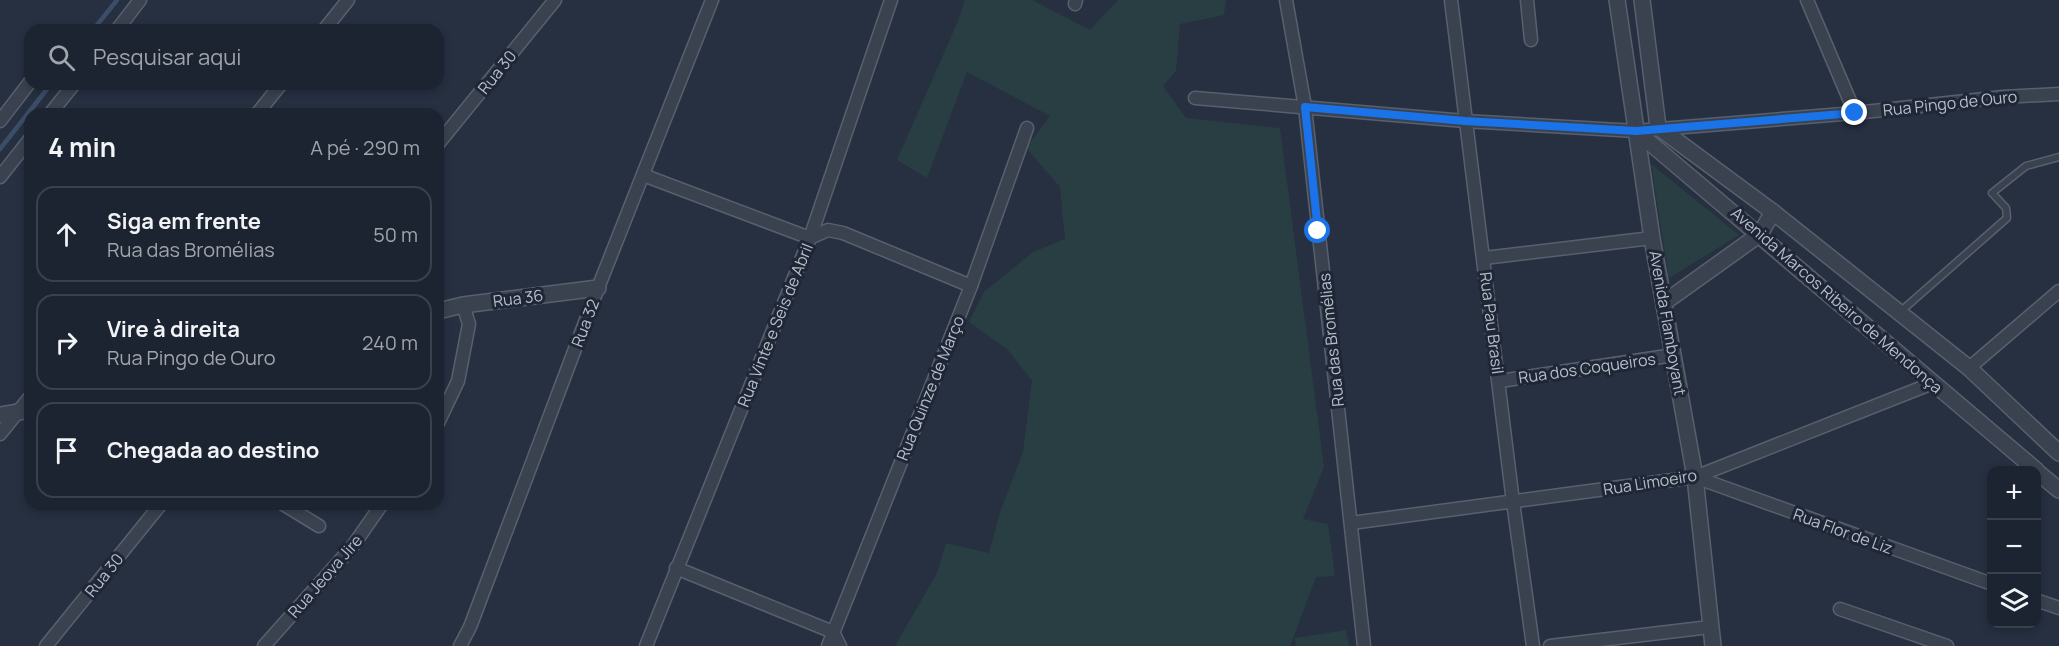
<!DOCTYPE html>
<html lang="pt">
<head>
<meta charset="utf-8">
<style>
  body { margin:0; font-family:Manrope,sans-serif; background:#252c39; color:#f1f3f6 }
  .controls { position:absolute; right:18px; bottom:18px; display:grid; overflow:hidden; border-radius:12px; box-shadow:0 3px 9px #0003 }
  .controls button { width:54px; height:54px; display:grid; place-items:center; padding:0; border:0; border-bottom:2px solid #3a414d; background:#1c2431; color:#f1f3f6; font:30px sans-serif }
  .stop { position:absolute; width:18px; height:18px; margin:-14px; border:4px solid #1a73e8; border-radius:50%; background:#fff }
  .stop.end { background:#1a73e8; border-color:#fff; box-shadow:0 2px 6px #0008 }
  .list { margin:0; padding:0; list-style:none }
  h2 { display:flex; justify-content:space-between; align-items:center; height:78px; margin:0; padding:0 24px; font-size:26px }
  h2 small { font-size:20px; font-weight:400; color:#a0a4ab }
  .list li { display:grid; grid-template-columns:39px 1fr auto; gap:18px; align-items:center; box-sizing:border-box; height:96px; margin:0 12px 12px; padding:0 12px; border:2px solid #3a414d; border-radius:18px }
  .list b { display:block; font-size:22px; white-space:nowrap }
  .list p { margin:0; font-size:20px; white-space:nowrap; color:#a0a4ab }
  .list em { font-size:20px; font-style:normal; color:#a0a4ab }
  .icon { flex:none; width:33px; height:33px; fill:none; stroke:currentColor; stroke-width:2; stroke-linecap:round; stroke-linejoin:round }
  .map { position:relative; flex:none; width:2059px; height:646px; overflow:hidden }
  .search { position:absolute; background:#1c2431; box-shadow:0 3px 9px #0003; left:24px; top:24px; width:420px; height:66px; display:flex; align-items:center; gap:15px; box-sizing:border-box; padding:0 21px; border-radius:18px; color:#a0a4ab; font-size:22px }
  .panel { position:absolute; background:#1c2431; box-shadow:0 3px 9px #0003; left:24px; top:108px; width:420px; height:402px; border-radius:18px }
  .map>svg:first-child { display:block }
  .green { fill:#283e42 }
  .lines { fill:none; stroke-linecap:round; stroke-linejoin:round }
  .stream { stroke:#3c4d69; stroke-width:4.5 }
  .service-casing { stroke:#58606e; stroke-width:9 }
  .minor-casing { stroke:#58606e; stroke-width:15 }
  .tertiary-casing { stroke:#58606e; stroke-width:18 }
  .service { stroke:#3a4250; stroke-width:6 }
  .minor { stroke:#3a4250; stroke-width:12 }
  .tertiary { stroke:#3a4250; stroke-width:15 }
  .route { stroke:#1a73e8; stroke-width:8 }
  .labels { text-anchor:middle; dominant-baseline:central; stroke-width:6; stroke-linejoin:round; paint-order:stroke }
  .street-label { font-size:16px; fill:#b7becb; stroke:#1f2736 }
</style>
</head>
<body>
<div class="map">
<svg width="2059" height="646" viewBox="0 0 2059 646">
  <rect width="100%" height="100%" fill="#263041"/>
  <g class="green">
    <path d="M965 0H1032L1090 30 1118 0H1226L1224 15 1180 24 1176 71 1163 86 1186 118 1280 128 1324 467 1303 519 1328 524 1335 576 1316 577 1290 646H897L896 644 937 573 946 543 989 553 1000 512 1023 452 1032 381 1008 350 969 322 984 292 1033 252 1065 239 1060 187 1026 148 1050 116 967 72 927 178 897 160 958 21Z"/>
    <path d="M1651 164 1739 235 1669 278Z"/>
    <path d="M1346 630 1349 646H1296L1295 638Z"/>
  </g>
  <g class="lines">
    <g class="stream">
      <path d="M93 30 117 0"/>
      <path d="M0 149 51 84"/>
    </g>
    <defs>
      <path id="service" d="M1900 312 2007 218 2006 208 1992 193 2026 166 2059 157"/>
      <g id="minor">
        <path d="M1286 0 1305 107 1364 646"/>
        <path d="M1451 0 1513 502 1533 646"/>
        <path d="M1527 0 1531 40"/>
        <path d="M1807 0 1855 113"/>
        <path d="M1075 4 1076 0"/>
        <path d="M117 30 140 0"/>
        <path d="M324 30 348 0"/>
        <path d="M1195 98 1465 121 1636 131 1855 113 2003 97 2059 94"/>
        <path d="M50 114 74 84"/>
        <path d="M257 114 281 84"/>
        <path d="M0 121 30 82"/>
        <path d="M438 144 555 0"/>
        <path d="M643 175 810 238 828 230 843 233 971 286"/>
        <path d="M0 177 30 139"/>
        <path d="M1484 258 1652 238"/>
        <path d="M1969 368 2059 291"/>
        <path d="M1500 381 1674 355"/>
        <path d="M438 423 458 381 469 324 463 305"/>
        <path d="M0 434 30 397"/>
        <path d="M1695 477 1992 584"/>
        <path d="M283 504 319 526"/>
        <path d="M1351 523 1695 477 1933 383"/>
        <path d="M676 568 833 632 840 646"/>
        <path d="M2036 600 2059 608"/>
        <path d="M1840 609 1947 646"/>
        <path d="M46 646 161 504"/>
        <path d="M264 646 352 547 382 504"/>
        <path d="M460 646 470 627 598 288 712 0"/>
        <path d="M646 646 810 238 891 0"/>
        <path d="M828 646 971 286 1027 128"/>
        <path d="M1550 646 1710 627"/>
      </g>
      <g id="tertiary">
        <path d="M1617 0 1652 238 1695 477 1713 646"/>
        <path d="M1642 0 1658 127 1773 212 1969 368 2059 453"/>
        <path d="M1636 131 2036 470"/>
        <path d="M1665 302 1760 234 1773 212"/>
        <path d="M438 311 463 305 598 288"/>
        <path d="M0 415 30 410"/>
        <path d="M2036 471 2059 490"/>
      </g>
    </defs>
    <use href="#service" class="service-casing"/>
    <use href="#minor" class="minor-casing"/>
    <use href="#tertiary" class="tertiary-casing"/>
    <use href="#service" class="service"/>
    <use href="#minor" class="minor"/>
    <use href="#tertiary" class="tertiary"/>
  </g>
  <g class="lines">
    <path class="route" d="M1318 231 1305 107 1465 121 1636 131 1855 113"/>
  </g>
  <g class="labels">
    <g class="street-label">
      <text transform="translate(497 72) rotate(-51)">Rua 30</text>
      <text transform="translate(1950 103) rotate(-6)">Rua Pingo de Ouro</text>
      <text transform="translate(518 298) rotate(-7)">Rua 36</text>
      <text transform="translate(1837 300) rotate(41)">Avenida Marcos Ribeiro de Mendonça</text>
      <text transform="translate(585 323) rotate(-69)">Rua 32</text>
      <text transform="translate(1492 323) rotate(83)">Rua Pau Brasil</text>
      <text transform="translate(1668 323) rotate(80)">Avenida Flamboyant</text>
      <text transform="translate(775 325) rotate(-68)">Rua Vinte e Seis de Abril</text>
      <text transform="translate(1331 340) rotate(-96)">Rua das Bromélias</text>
      <text transform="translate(1587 368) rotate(-8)">Rua dos Coqueiros</text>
      <text transform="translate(930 388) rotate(-68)">Rua Quinze de Março</text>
      <text transform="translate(1650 482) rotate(-9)">Rua Limoeiro</text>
      <text transform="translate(1843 531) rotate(20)">Rua Flor de Liz</text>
      <text transform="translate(104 575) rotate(-51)">Rua 30</text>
      <text transform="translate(325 576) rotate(-49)">Rua Jeova Jire</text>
    </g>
  </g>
</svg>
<div class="controls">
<button>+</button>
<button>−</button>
<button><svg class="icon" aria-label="layers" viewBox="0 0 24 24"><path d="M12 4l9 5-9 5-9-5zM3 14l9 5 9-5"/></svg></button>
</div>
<div class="stop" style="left:1318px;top:231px"></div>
<div class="stop end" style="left:1855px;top:113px"></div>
<div class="search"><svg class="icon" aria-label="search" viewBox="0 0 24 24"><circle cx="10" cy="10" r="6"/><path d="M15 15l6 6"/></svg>Pesquisar aqui</div>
<section class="panel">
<h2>4 min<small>A pé · 290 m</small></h2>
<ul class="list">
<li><svg class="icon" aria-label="ahead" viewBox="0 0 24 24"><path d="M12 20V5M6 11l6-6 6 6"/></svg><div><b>Siga em frente</b><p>Rua das Bromélias</p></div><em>50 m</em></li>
<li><svg class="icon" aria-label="right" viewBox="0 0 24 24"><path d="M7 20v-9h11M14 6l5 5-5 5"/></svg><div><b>Vire à direita</b><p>Rua Pingo de Ouro</p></div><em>240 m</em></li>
<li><svg class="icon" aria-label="arrive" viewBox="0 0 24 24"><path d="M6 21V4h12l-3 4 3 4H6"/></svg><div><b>Chegada ao destino</b></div></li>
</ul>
</section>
</div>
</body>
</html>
